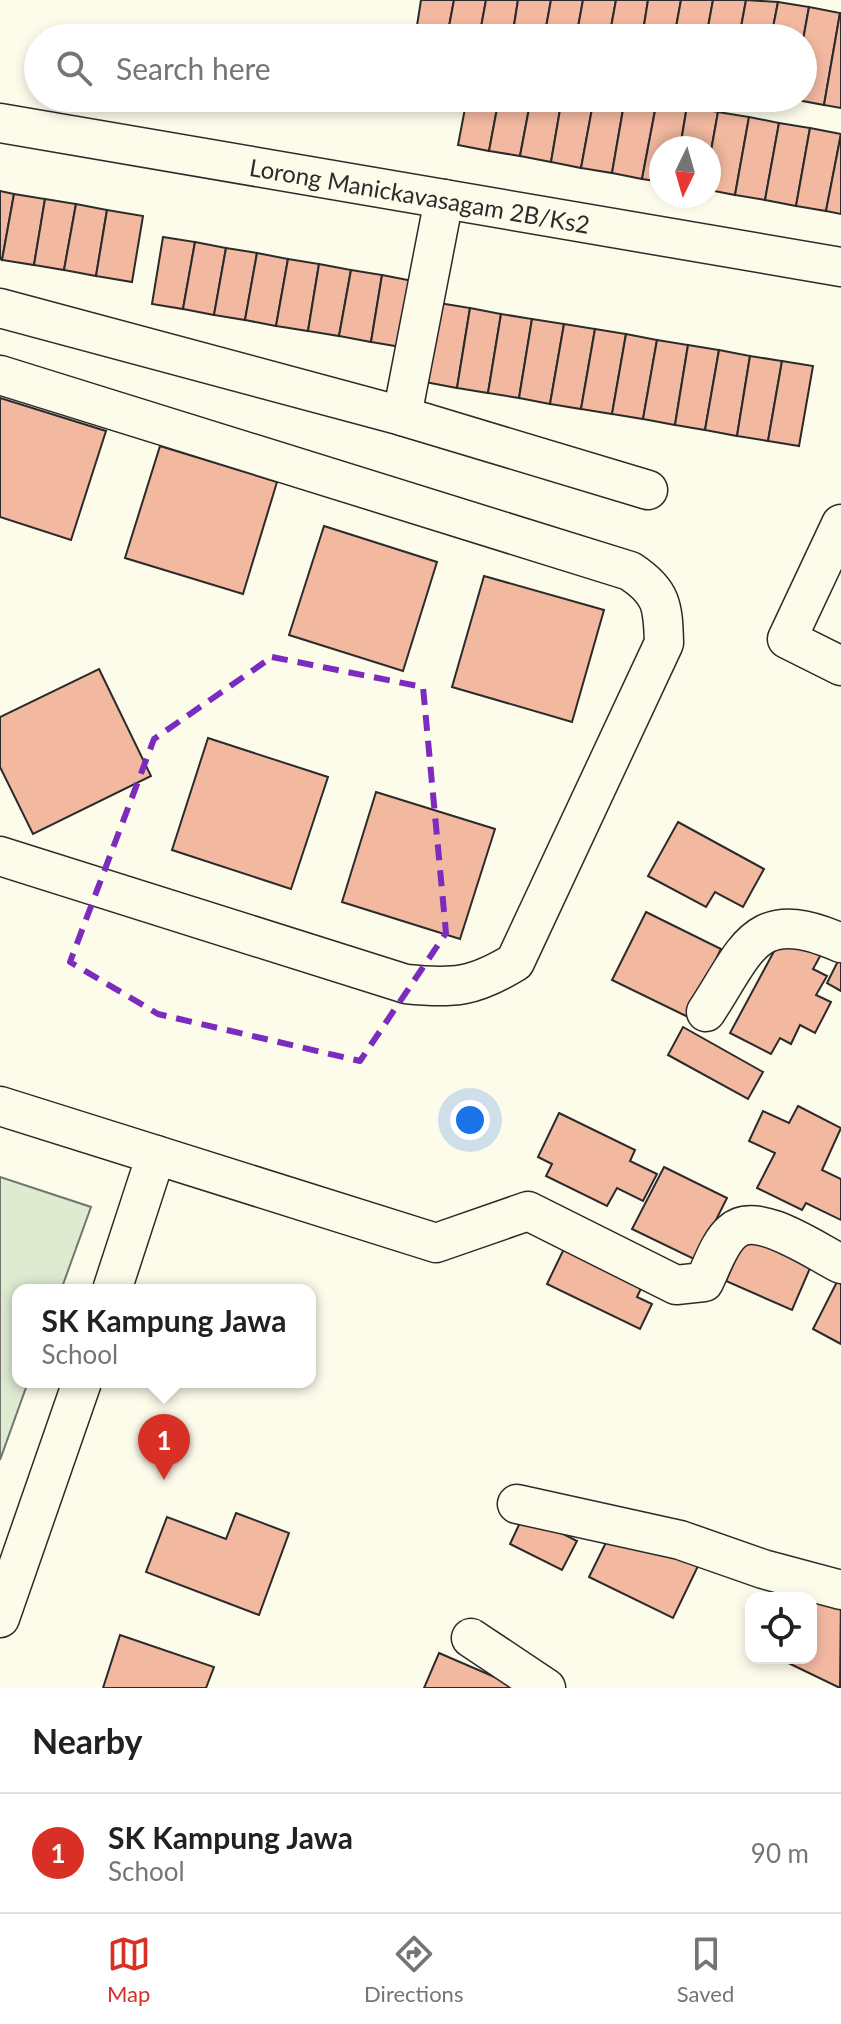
<!DOCTYPE html>
<html lang="en">
<head>
<meta charset="utf-8">
<style>
  body { margin:0; font-family:Lato,sans-serif; background:#f6f6f6; color:#202124 }
  .controls { position:absolute; right:24px; bottom:24px; display:grid; overflow:hidden; border-radius:16px; box-shadow:0 4px 12px #0003 }
  .controls button { width:72px; height:72px; display:grid; place-items:center; padding:0; border:0; border-bottom:2px solid #e0e0e0; background:#fff; color:#202124; font:40px sans-serif }
  .compass { position:absolute; left:649px; top:136px; width:72px; height:72px; border-radius:50%; background:#fff; box-shadow:0 4px 12px #0003; rotate:185deg }
  .you { position:absolute; left:470px; top:1120px; width:28px; height:28px; margin:-20px; border:6px solid #fff; border-radius:50%; background:#1a73e8; box-shadow:0 0 0 12px #1a73e833 }
  .badge { display:grid; place-items:center; width:52px; height:52px; border-radius:50%; background:#d93025; color:#fff; font-size:26px; font-weight:700 }
  .pin { position:absolute; translate:-50% -66px; filter:drop-shadow(0 2px 4px #0008) }
  .pin::after { content:''; position:absolute; top:42px; width:28px; height:24px; background:inherit; clip-path:polygon(0 0,100% 0,50% 100%) }
  .popup { position:absolute; left:12px; top:1284px; width:304px; height:104px; box-sizing:border-box; display:grid; place-content:center; border-radius:16px; background:#fff; filter:drop-shadow(0 2px 6px #0005); font-size:26px; white-space:nowrap; color:#757577 }
  .popup b { font-size:30px; color:#202124 }
  .popup::after { content:''; position:absolute; left:50%; top:100%; margin-left:-16px; border:16px solid transparent; border-top-color:#fff }
  .list { margin:0; padding:0; list-style:none }
  h2 { display:flex; justify-content:space-between; align-items:center; height:104px; margin:0; padding:0 32px; font-size:34px }
  h2 small { font-size:26px; font-weight:400; color:#757577 }
  .list li { display:grid; grid-template-columns:52px 1fr auto; gap:24px; align-items:center; box-sizing:border-box; height:120px; padding:0 32px; border-top:2px solid #e0e0e0 }
  .list b { display:block; font-size:30px; white-space:nowrap }
  .list p { margin:0; font-size:26px; white-space:nowrap; color:#757577 }
  .list em { font-size:26px; font-style:normal; color:#757577 }
  .icon { flex:none; width:44px; height:44px; fill:none; stroke:currentColor; stroke-width:2; stroke-linecap:round; stroke-linejoin:round }
  .map { position:relative; flex:none; width:841px; height:1688px; overflow:hidden }
  .search { position:absolute; background:#fff; box-shadow:0 4px 12px #0003; left:24px; right:24px; top:24px; height:88px; display:flex; align-items:center; gap:20px; box-sizing:border-box; padding:0 28px; border-radius:44px; color:#757577; font-size:30px }
  .sheet { height:224px; background:#fff }
  nav { display:flex; justify-content:space-around; align-items:center; box-sizing:border-box; height:112px; border-top:2px solid #e0e0e0; background:#fff; font-size:22px; color:#757577 }
  nav a { display:grid; justify-items:center; gap:4px }
  nav .on { color:#d93025 }
  .map>svg:first-child { display:block }
  .park { fill:#deebd1; stroke:#74746e; stroke-width:2 }
  .building { fill:#f2b8a0; stroke:#2b2b2b; stroke-width:2 }
  .lines { fill:none; stroke-linecap:round; stroke-linejoin:round }
  .minor-casing { stroke:#2b2b2b; stroke-width:41 }
  .minor { stroke:#fdfbea; stroke-width:38 }
  .marked { fill:none; stroke:#7b2cbf; stroke-width:6; stroke-dasharray:16 10; stroke-linejoin:round }
  .labels { text-anchor:middle; dominant-baseline:central; stroke-width:6; stroke-linejoin:round; paint-order:stroke }
  .street-label { font-size:24px; fill:#2b2b2b; stroke:#fdfbea }
</style>
</head>
<body>
<div class="map">
<svg width="841" height="1688" viewBox="0 0 841 1688">
  <rect width="100%" height="100%" fill="#fdfbea"/>
  <path class="park" d="M0 1177 91 1207 61 1290H18V1382H28L0 1460Z"/>
  <g class="building">
    <path d="M421 0H454L447 37 416 32Z"/>
    <path d="M454 0H486L479 38 447 37Z"/>
    <path d="M486 0H518L512 38H479Z"/>
    <path d="M518 0H551L544 38H512Z"/>
    <path d="M551 0H583L576 38H544Z"/>
    <path d="M583 0H616L609 38H576Z"/>
    <path d="M616 0H648L642 38H609Z"/>
    <path d="M648 0H681L674 38H642Z"/>
    <path d="M681 0H713L706 38H674Z"/>
    <path d="M713 0H746L739 38H706Z"/>
    <path d="M746 0 778 2 771 38H739Z"/>
    <path d="M778 2 809 7 803 40 771 38Z"/>
    <path d="M809 7 840 13 824 105 792 99 803 98V40Z"/>
    <path d="M840 13H841V108L824 105Z"/>
    <path d="M467 98H499L489 151 458 145Z"/>
    <path d="M499 98H531L520 156 489 151Z"/>
    <path d="M531 98H562L551 162 520 156Z"/>
    <path d="M562 98H594L581 168 551 162Z"/>
    <path d="M594 98H625L612 173 581 168Z"/>
    <path d="M625 98 657 100 642 179 612 173Z"/>
    <path d="M657 100 687 106 680 148H661V182L642 179Z"/>
    <path d="M687 106 718 112 709 162V148H680Z"/>
    <path d="M718 112 749 117 735 195 709 190V162Z"/>
    <path d="M749 117 779 123 765 200 735 195Z"/>
    <path d="M779 123 810 128 796 206 765 200Z"/>
    <path d="M810 128 841 134 826 211 796 206Z"/>
    <path d="M841 134V214L826 211Z"/>
    <path d="M0 191 14 194 2 260 0 259Z"/>
    <path d="M14 194 45 199 34 265 2 260Z"/>
    <path d="M45 199 76 204 64 270 34 265Z"/>
    <path d="M76 204 107 210 96 276 64 270Z"/>
    <path d="M107 210 143 216 132 282 96 276Z"/>
    <path d="M163 237 195 242 183 309 152 304Z"/>
    <path d="M195 242 226 248 214 315 183 309Z"/>
    <path d="M226 248 257 253 245 320 214 315Z"/>
    <path d="M257 253 288 259 276 326 245 320Z"/>
    <path d="M288 259 319 264 308 331 276 326Z"/>
    <path d="M319 264 351 270 339 336 308 331Z"/>
    <path d="M351 270 382 275 371 342 339 336Z"/>
    <path d="M382 275 413 281 401 347 371 342Z"/>
    <path d="M439 303 470 308 457 388 425 382Z"/>
    <path d="M470 308 501 314 488 393 457 388Z"/>
    <path d="M501 314 532 319 519 398 488 393Z"/>
    <path d="M532 319 564 324 550 404 519 398Z"/>
    <path d="M564 324 595 329 581 409 550 404Z"/>
    <path d="M595 329 626 334 612 414 581 409Z"/>
    <path d="M626 334 657 340 643 419 612 414Z"/>
    <path d="M657 340 688 345 675 425 643 419Z"/>
    <path d="M688 345 719 350 705 430 675 425Z"/>
    <path d="M719 350 750 356 737 436 705 430Z"/>
    <path d="M750 356 782 361 768 441 737 436Z"/>
    <path d="M782 361 813 366 799 446 768 441Z"/>
    <path d="M0 398 106 431 71 540 0 517Z"/>
    <path d="M160 446 277 482 243 594 125 558Z"/>
    <path d="M324 526 437 562 403 671 289 635Z"/>
    <path d="M484 576 604 610 572 722 452 687Z"/>
    <path d="M99 669 151 776 33 834 0 767V717Z"/>
    <path d="M208 738 328 777 291 889 172 850Z"/>
    <path d="M376 792 495 829 460 939 342 902Z"/>
    <path d="M678 822 764 869 743 907 715 892 706 907 648 876Z"/>
    <path d="M646 912 721 949 688 1017 612 980Z"/>
    <path d="M786 929 824 949 813 969 827 976 816 995 831 1002 815 1033 800 1025 791 1044 780 1038 771 1054 730 1033Z"/>
    <path d="M841 955V991L827 983Z"/>
    <path d="M683 1027 763 1072 748 1099 668 1055Z"/>
    <path d="M798 1106 841 1128 822 1170 841 1179V1220L806 1203 802 1210 757 1188 775 1153 749 1141 763 1111 789 1123Z"/>
    <path d="M559 1113 635 1150 630 1161 657 1174 643 1201 617 1188 607 1206 546 1176 552 1164 538 1157Z"/>
    <path d="M664 1167 727 1198 696 1260 632 1229Z"/>
    <path d="M751 1224 817 1252 792 1310 726 1281Z"/>
    <path d="M573 1230 651 1267 637 1297 652 1304 640 1329 547 1284Z"/>
    <path d="M841 1274V1344L813 1329Z"/>
    <path d="M236 1513 289 1533 259 1615 146 1572 167 1517 226 1539Z"/>
    <path d="M524 1514 577 1541 562 1570 510 1544Z"/>
    <path d="M615 1524 699 1564 673 1618 589 1577Z"/>
    <path d="M807 1575 841 1591 840 1688 778 1658H811V1598H796Z"/>
    <path d="M120 1635 214 1667 206 1688H103Z"/>
    <path d="M439 1653 513 1685 512 1688H424Z"/>
  </g>
  <g class="lines">
    <defs>
      <g id="minor">
        <path id="s1" d="M0 123 841 267"/>
        <path d="M0 308 402 416 648 490"/>
        <path d="M0 375 630 571C662 592 663 606 664 643L515 962C474 987 454 989 406 984L0 856"/>
        <path d="M402 416 444 199"/>
        <path d="M841 524 787 639 841 666"/>
        <path d="M706 1012C748 948 755 905 841 943"/>
        <path d="M0 1106 436 1243 528 1211 676 1285 704 1282C712 1266 719 1243 732 1232 756 1209 815 1251 841 1264"/>
        <path d="M112 1290 156 1155"/>
        <path d="M517 1504 680 1540 763 1569 841 1590"/>
        <path d="M0 1618 82 1382"/>
        <path d="M471 1638 546 1688"/>
      </g>
    </defs>
    <use href="#minor" class="minor-casing"/>
    <use href="#minor" class="minor"/>
  </g>
  <path class="marked" d="M272 657 423 687 446 933 360 1061 158 1014 70 962 154 739Z"/>
  <g class="labels">
    <g class="street-label">
      <text stroke="none"><textPath href="#s1" startOffset="426">Lorong Manickavasagam 2B/Ks2</textPath></text>
    </g>
  </g>
</svg>
<div class="controls">
<button><svg class="icon" aria-label="locate" viewBox="0 0 24 24"><circle cx="12" cy="12" r="6"/><path d="M12 2v4M12 18v4M2 12h4M18 12h4"/></svg></button>
</div>
<svg class="compass" viewBox="-18 -18 36 36"><path d="M0-13l5 13h-10z" fill="#e53935"/><path d="M0 13l5-13h-10z" fill="#757577"/></svg>
<div class="you"></div>
<div class="pin badge" style="left:164px;top:1480px">1</div>
<div class="popup"><b>SK Kampung Jawa</b>School</div>
<div class="search"><svg class="icon" aria-label="search" viewBox="0 0 24 24"><circle cx="10" cy="10" r="6"/><path d="M15 15l6 6"/></svg>Search here</div>
</div>
<section class="sheet">
<h2>Nearby<small></small></h2>
<ul class="list">
<li><span class="badge">1</span><div><b>SK Kampung Jawa</b><p>School</p></div><em>90 m</em></li>
</ul>
</section>
<nav>
<a class="on"><svg class="icon" aria-label="map" viewBox="0 0 24 24"><path d="M3 6l6-2 6 2 6-2v14l-6 2-6-2-6 2zM9 4v14M15 6v14"/></svg>Map</a>
<a><svg class="icon" aria-label="directions" viewBox="0 0 24 24"><path d="M12 3l9 9-9 9-9-9zM9 14v-3h6M13 9l2 2-2 2"/></svg>Directions</a>
<a><svg class="icon" aria-label="saved" viewBox="0 0 24 24"><path d="M7 4h10v16l-5-4-5 4z"/></svg>Saved</a>
</nav>
</body>
</html>
